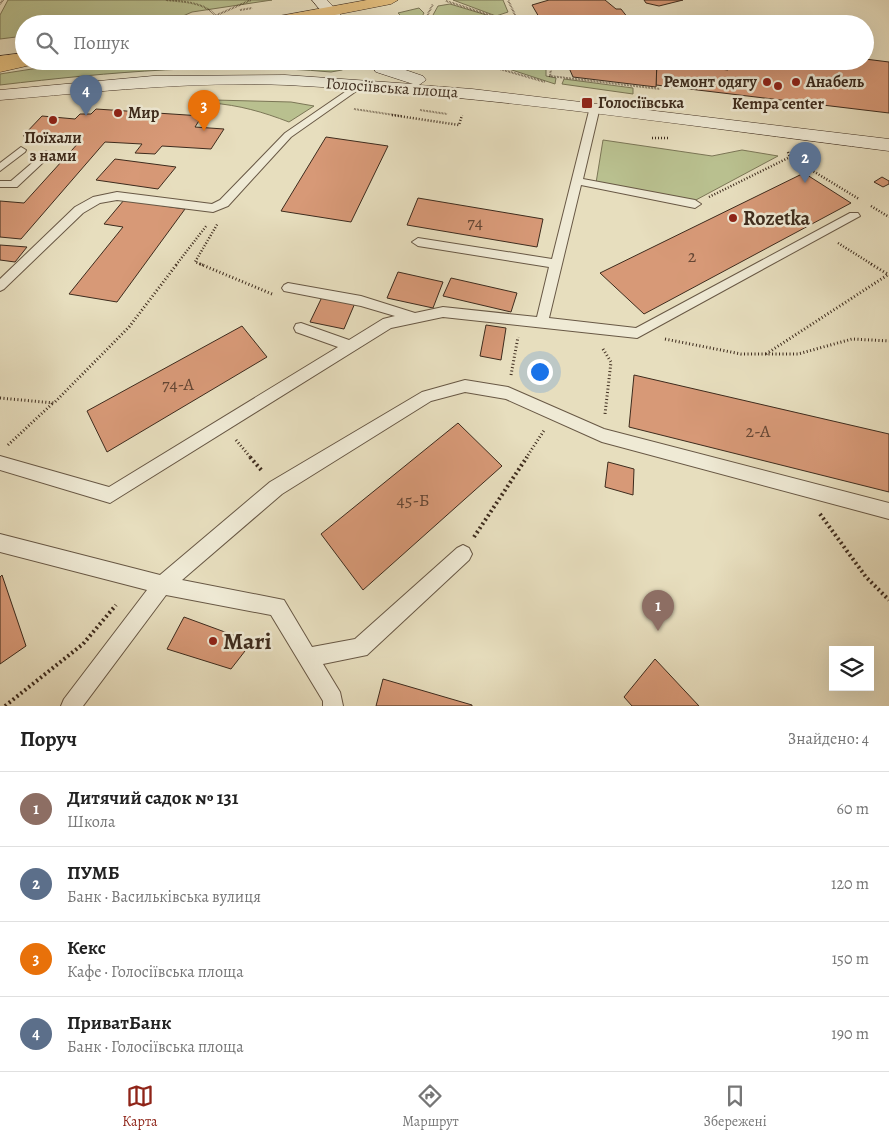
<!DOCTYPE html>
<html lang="uk">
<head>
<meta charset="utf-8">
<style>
  body { margin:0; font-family:Alegreya,serif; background:#f2f2f2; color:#222 }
  .controls { position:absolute; right:15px; bottom:15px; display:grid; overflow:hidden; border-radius:0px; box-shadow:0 5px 20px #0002 }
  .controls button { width:45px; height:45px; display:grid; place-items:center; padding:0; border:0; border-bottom:1px solid #e0e0e0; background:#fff; color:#222; font:25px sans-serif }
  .you { position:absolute; left:539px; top:371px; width:18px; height:18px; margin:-12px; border:4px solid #fff; border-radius:50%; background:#1a73e8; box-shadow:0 0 0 8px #1a73e833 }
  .badge { display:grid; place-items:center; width:32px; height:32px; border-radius:50%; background:#8f2418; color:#fff; font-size:16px; font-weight:700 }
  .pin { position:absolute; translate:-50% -41px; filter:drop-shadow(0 1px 2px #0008) }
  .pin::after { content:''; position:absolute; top:26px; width:18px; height:15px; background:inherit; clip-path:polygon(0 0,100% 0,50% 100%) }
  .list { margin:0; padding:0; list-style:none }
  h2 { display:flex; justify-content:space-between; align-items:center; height:65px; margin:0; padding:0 20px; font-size:21px }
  h2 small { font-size:16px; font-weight:400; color:#767676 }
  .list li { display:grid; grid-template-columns:32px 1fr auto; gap:15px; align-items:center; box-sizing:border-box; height:75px; padding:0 20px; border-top:1px solid #e0e0e0 }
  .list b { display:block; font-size:19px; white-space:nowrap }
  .list p { margin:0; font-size:16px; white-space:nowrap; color:#767676 }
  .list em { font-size:16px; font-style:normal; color:#767676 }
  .icon { flex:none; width:28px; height:28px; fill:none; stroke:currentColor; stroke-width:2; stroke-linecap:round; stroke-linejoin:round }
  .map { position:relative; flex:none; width:889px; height:706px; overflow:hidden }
  .search { position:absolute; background:#fff; box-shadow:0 5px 20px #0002; left:15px; right:15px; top:15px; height:55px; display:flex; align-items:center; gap:12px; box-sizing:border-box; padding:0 18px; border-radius:28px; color:#767676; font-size:19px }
  .sheet { height:365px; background:#fff }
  nav { display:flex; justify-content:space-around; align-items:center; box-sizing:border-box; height:70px; border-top:1px solid #e0e0e0; background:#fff; font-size:14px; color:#767676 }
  nav a { display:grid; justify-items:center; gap:2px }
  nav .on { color:#8f2418 }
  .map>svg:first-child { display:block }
  .green { fill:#b9c08f; stroke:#7b7656 }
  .building { fill:#d79977; stroke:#3d2b1d }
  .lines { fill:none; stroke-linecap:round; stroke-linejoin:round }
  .lane-casing { stroke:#685845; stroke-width:2 }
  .secondary-casing { stroke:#3d2b1d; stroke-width:1 }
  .primary-casing { stroke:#3d2b1d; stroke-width:1 }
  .highway-casing { stroke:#3d2b1d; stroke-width:1 }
  .path-far3 { stroke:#3d2b1d; stroke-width:2; stroke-dasharray:0.5 1; stroke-linecap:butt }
  .path-far2 { stroke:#3d2b1d; stroke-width:2.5; stroke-dasharray:1 2; stroke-linecap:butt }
  .path-far1 { stroke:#3d2b1d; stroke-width:3; stroke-dasharray:1 2.5; stroke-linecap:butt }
  .path { stroke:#3d2b1d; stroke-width:4; stroke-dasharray:2 3; stroke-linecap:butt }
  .lane { fill:#efead5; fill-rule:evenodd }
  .secondary { fill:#efead5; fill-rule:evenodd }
  .primary { fill:#e4bf7f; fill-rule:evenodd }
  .highway { fill:#e4bf7f; fill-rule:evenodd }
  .poi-dot { fill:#8f2418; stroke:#efead5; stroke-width:2 }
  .labels { text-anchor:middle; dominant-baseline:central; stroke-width:5; stroke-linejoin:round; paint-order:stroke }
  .far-poi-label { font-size:16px; font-weight:bold; fill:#3d2b1d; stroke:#efead5; text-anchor:start }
  .far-street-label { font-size:16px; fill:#3d2b1d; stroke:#efead5 }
  .number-label { font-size:18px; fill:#644634 }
  .poi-label { font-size:20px; font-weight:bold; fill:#3d2b1d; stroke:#efead5; text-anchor:start }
  .near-poi-label { font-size:24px; font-weight:bold; fill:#3d2b1d; stroke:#efead5; text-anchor:start }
</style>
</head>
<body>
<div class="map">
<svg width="889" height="706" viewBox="0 0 889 706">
  <rect width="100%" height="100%" fill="#e7debe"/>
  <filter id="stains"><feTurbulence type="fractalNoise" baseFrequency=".004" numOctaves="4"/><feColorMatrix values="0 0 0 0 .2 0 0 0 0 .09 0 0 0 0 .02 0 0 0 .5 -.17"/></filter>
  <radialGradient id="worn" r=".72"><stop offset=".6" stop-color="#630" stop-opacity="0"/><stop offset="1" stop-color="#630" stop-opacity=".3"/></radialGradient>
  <g class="green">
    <path d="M8 0H272L192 12 183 16 123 24H24V36L0 39V15Z"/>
    <path d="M453 0H503L508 12 496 16Z"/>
    <path d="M450 4 493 17 461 24H428L438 6Z"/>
    <path d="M419 8 424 13 418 24H409L398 13Z"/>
    <path d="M83 61H356V62L342 70 331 72C221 62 110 72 0 85V74Z"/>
    <path d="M484 61H523L529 65 546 69V76L556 78 555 84Z"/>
    <path d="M564 79 633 88V94L562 84Z"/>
    <path d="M214 100 291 102 314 106 289 122C263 112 239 105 211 103Z"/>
    <path d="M603 140 712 156 742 150 778 156 694 201 596 183Z"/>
  </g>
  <g class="building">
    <path d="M549 0H605L616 9H621L632 23 543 24 532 5Z"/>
    <path d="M644 0H683L659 6 646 3Z"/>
    <path d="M865 59 889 62V113L656 85 657 61 728 70 727 61H865Z"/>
    <path d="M566 61H657L656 87 573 77Z"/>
    <path d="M96 109 202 116 195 127 224 129 211 149 162 146 155 154 135 153 142 144 105 142 21 239 0 237V201L24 203 81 140 23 136 42 116 75 119 80 114H91Z"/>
    <path d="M326 137 388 146 351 222 281 211Z"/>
    <path d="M115 159 176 167 158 189 96 180Z"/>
    <path d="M804 173 851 203 644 314 600 273Z"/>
    <path d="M882 177 889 181V184L883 187 874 182Z"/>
    <path d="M418 198 543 219 537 247 407 225Z"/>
    <path d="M124 200 185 209 117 302 69 294 123 227 104 224Z"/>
    <path d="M0 245 27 247 15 262 0 260Z"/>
    <path d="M398 272 443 282 433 308 387 298Z"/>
    <path d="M451 278 517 293 511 312 443 296Z"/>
    <path d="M322 297 355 303 344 329 310 322Z"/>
    <path d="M486 325 506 328 501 360 480 356Z"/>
    <path d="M242 326 267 357 107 452 87 411Z"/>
    <path d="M634 375 889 434V492L629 427Z"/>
    <path d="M458 423 502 466 363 590 321 534Z"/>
    <path d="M608 462 634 469 633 495 605 487Z"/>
    <path d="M2 575 26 646 0 664V577Z"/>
    <path d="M184 617 252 642 231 669 167 649Z"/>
    <path d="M655 659 699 706H632L624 697Z"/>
    <path d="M383 679 472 705V706H376Z"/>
  </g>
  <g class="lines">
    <defs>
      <g id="lane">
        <path d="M358 83 365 85 291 137 228 206 213 212 117 200 100 203 83 213 4 289 0 291V279L75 207 93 197 117 192 212 204 220 200 285 133Z"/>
        <path d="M594 108 599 111 583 179 695 200 701 204 695 208 581 185 549 318 636 328 850 213H858L860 216 637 338 443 317 391 328 110 503 0 470V456L109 487 338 347 296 332 294 328 296 324 301 323 349 340 383 319 395 316 361 306 284 291 282 288 284 285 288 283 361 296 415 313 443 307 537 317 549 267 418 246 412 242 418 238 552 259 589 111Z"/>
        <path d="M21 147 26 150 25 152 0 171V163Z"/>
        <path d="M46 151 51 154 50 156 17 187H0V181H11Z"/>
        <path d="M465 380 508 387 604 429 889 503V519L602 442 506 399 465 392 431 401 282 494 182 580 284 600 312 647 355 639 457 548 463 545 469 548 472 554 469 560 367 655 323 664 340 692 343 706H323V701L271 615 166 595 83 706H61L64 699 147 590 0 552V534L160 575 270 482 422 392Z"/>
      </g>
      <g id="secondary">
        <path d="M312 0H327L349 24H332Z"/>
        <path d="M367 61H385L388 64 423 76 426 80 419 85 472 89 889 139V151C689 126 488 95 287 85 191 81 95 92 0 100V90L153 76 285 75 413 84 376 72Z"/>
      </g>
      <path id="primary" d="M24 56V61H33L31 65 0 72V62Z"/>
      <g id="highway">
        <path d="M367 0H398L391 4 289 24H255L263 19Z"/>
        <path d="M24 53V61L30 62 0 66V56Z"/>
      </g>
    </defs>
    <use href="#lane" class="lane-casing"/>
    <use href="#secondary" class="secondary-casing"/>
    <use href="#primary" class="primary-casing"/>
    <use href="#highway" class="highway-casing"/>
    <g class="path-far3">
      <path d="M166 0C185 2 207 2 218 19"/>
      <path d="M446 1 499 18"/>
      <path d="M0 4 3 0"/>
      <path d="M240 10 252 8"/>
      <path d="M217 15 251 0"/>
      <path d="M394 16 402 24"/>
      <path d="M516 17 520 24"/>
      <path d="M423 24 433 4"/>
      <path d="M474 24 516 17 508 0"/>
      <path d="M472 61 545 82"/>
      <path d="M543 61 551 69 550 76 660 89"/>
      <path d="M354 109 401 116"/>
      <path d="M420 110 447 114"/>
    </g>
    <g class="path-far2">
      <path d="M392 115 459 125 462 115"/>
      <path d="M652 138H668"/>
      <path d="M788 152 790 157 859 199"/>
      <path d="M709 197 790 157"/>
      <path d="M871 206 889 217"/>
      <path d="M838 243 873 265"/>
      <path d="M176 265 207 225"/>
      <path d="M203 265 195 262 218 223"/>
    </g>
    <g class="path-far1">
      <path d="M200 264 272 294"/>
      <path d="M871 264 889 275"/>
      <path d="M665 339 741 354H798L852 339 889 341"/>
      <path d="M603 349 611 362 605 414"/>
      <path d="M766 354 889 274"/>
      <path d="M511 375 518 337"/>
      <path d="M0 398 54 403 129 327 177 264"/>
      <path d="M236 440 251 458"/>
      <path d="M8 445 53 403"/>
      <path d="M526 458 545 429"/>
    </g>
    <g class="path">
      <path d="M250 457 263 472"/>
      <path d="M820 514 866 577 889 600"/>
      <path d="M474 537 527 457"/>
      <path d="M5 706 83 644 116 605"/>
    </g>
    <use href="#lane" class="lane"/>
    <use href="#secondary" class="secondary"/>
    <use href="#primary" class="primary"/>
    <use href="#highway" class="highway"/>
  </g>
  <g class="poi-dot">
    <circle cx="767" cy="82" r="5"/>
    <circle cx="796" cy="82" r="5"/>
    <circle cx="778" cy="86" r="5"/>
    <rect x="581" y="97" width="12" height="12" rx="2.5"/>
    <circle cx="118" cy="113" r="5"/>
    <circle cx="53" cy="120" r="5"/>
    <circle cx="733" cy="218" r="5"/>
    <circle cx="213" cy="641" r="5"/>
  </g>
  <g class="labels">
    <g class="far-poi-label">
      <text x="757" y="82" text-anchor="end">Ремонт одягу</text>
      <text x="806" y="82">Анабель</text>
      <text x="598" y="103">Голосіївська</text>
      <text x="778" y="104" text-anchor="middle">Kempa center</text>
      <text x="128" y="113">Мир</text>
      <text x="53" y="138" text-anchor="middle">Поїхали<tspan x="53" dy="18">з нами</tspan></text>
    </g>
    <g class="far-street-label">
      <text transform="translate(392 88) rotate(4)">Голосіївська площа</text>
    </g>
    <g class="number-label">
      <text x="475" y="222">74</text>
      <text x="692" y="256">2</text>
      <text x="178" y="384">74-А</text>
      <text x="758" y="431">2-А</text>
      <text x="413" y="500">45-Б</text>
    </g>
    <g class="poi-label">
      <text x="743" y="218">Rozetka</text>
    </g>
    <g class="near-poi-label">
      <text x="223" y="641">Mari</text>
    </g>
  </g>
  <rect width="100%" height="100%" filter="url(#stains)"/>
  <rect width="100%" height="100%" fill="url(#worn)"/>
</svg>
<div class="controls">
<button><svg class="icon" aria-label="layers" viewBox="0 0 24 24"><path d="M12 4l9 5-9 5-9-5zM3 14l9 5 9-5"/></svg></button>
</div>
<div class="you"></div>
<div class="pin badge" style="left:658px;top:631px;background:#8d6e63">1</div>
<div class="pin badge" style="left:805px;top:183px;background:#5c6f8a">2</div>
<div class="pin badge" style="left:204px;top:131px;background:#e8710a">3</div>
<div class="pin badge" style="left:86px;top:116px;background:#5c6f8a">4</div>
<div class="search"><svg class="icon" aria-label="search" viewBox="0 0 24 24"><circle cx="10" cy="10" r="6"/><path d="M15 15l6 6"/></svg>Пошук</div>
</div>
<section class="sheet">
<h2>Поруч<small>Знайдено: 4</small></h2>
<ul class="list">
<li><span class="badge" style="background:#8d6e63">1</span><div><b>Дитячий садок № 131</b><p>Школа</p></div><em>60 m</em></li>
<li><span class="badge" style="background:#5c6f8a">2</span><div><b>ПУМБ</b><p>Банк · Васильківська вулиця</p></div><em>120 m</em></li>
<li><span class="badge" style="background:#e8710a">3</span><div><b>Кекс</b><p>Кафе · Голосіївська площа</p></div><em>150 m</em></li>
<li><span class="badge" style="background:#5c6f8a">4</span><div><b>ПриватБанк</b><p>Банк · Голосіївська площа</p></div><em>190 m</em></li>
</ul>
</section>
<nav>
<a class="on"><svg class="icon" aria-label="map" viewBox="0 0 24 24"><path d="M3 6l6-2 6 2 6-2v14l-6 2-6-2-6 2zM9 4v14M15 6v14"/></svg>Карта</a>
<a><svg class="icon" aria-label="directions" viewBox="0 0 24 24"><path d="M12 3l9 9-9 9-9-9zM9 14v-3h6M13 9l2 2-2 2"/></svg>Маршрут</a>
<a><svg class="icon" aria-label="saved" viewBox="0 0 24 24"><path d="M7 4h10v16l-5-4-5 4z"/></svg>Збережені</a>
</nav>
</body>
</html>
